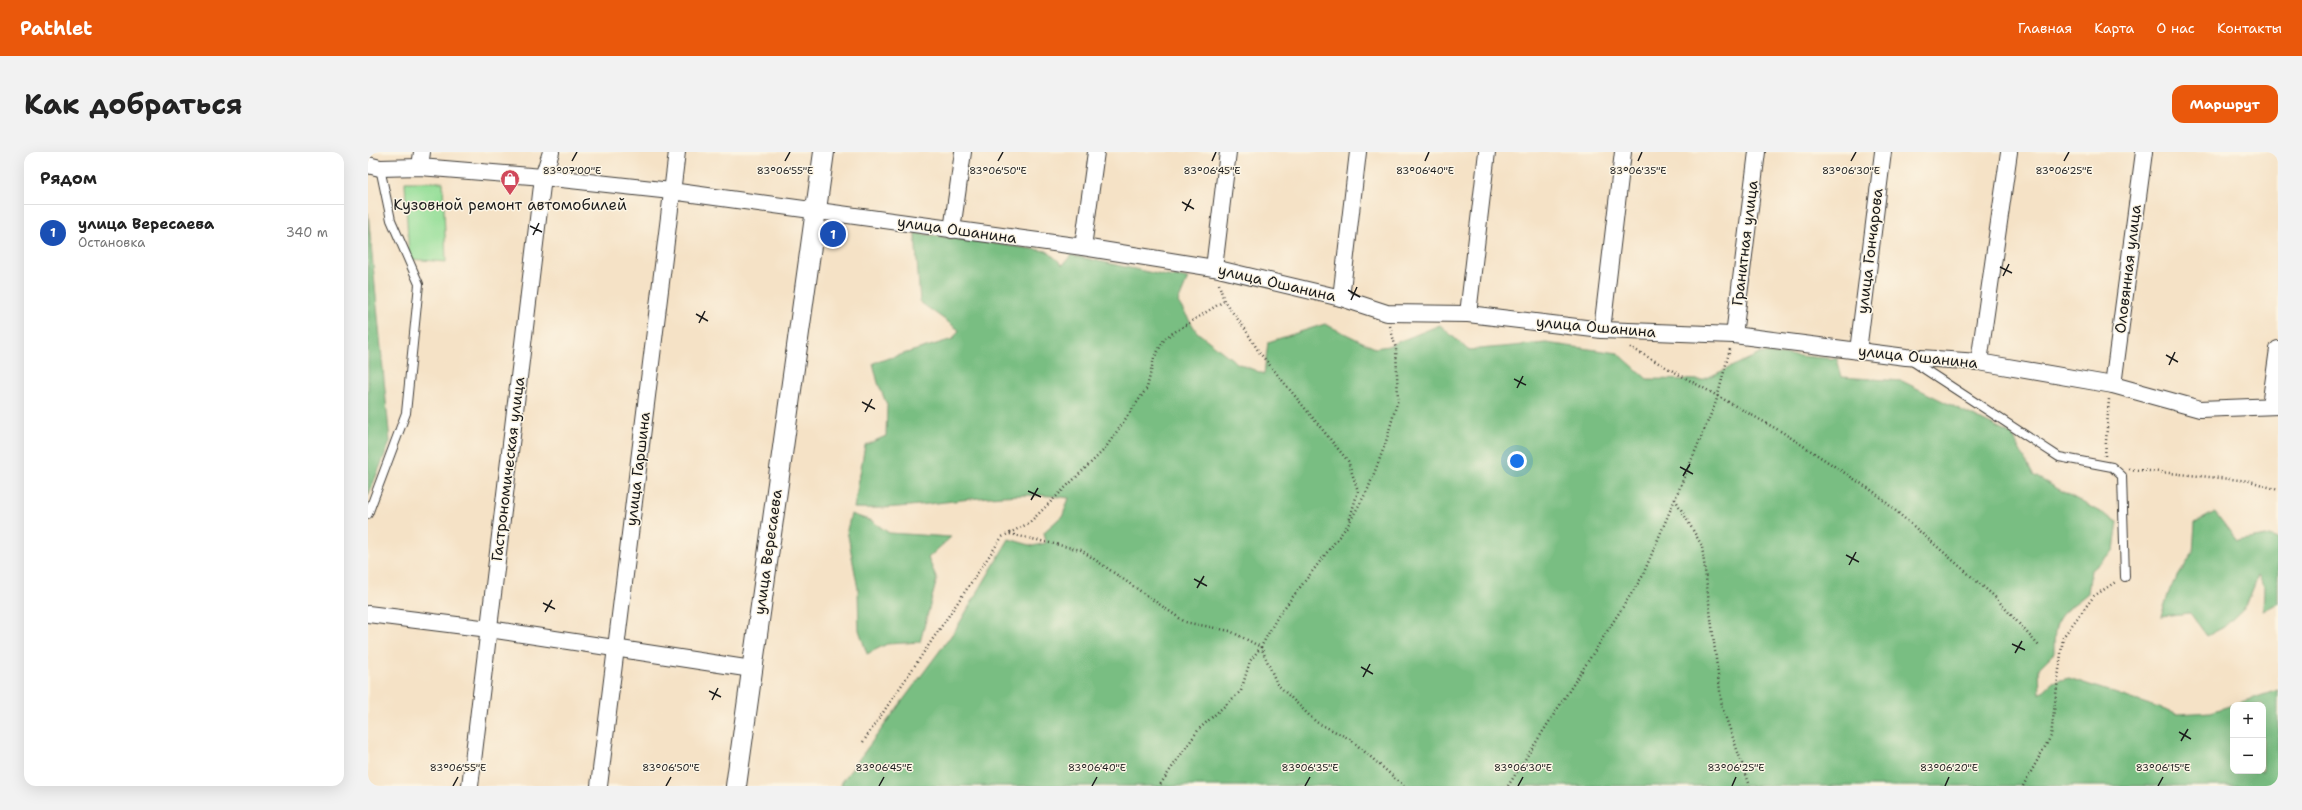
<!DOCTYPE html>
<html lang="ru">
<head>
<meta charset="utf-8">
<style>
  body { margin:0; font-family:"Shantell Sans",sans-serif; background:#f2f2f2; color:#222 }
  .controls { position:absolute; right:12px; bottom:12px; display:grid; overflow:hidden; border-radius:8px; box-shadow:0 4px 16px #0002 }
  .controls button { width:36px; height:36px; display:grid; place-items:center; padding:0; border:0; border-bottom:1px solid #e0e0e0; background:#fff; color:#222; font:20px sans-serif }
  .you { position:absolute; left:1149px; top:309px; width:14px; height:14px; margin:-10px; border:3px solid #fff; border-radius:50%; background:#1a73e8; box-shadow:0 0 0 6px #1a73e833 }
  .badge { display:grid; place-items:center; width:26px; height:26px; border-radius:50%; background:#ea580c; color:#fff; font-size:13px; font-weight:700 }
  .pin { position:absolute; translate:-50% -50%; border:2px solid #fff; box-shadow:0 1px 4px #0006 }
  .list { margin:0; padding:0; list-style:none }
  h2 { display:flex; justify-content:space-between; align-items:center; height:52px; margin:0; padding:0 16px; font-size:17px }
  h2 small { font-size:13px; font-weight:400; color:#767676 }
  .list li { display:grid; grid-template-columns:26px 1fr auto; gap:12px; align-items:center; box-sizing:border-box; height:56px; padding:0 16px; border-top:1px solid #e0e0e0 }
  .list b { display:block; font-size:15px; white-space:nowrap }
  .list p { margin:0; font-size:13px; white-space:nowrap; color:#767676 }
  .list em { font-size:13px; font-style:normal; color:#767676 }
  .map { position:relative; flex:none; width:1910px; height:634px; overflow:hidden; border-radius:12px }
  header { display:flex; align-items:center; gap:24px; box-sizing:border-box; height:56px; padding:0 20px; background:#ea580c; color:#fff }
  header strong { font-size:19px }
  nav { display:flex; gap:22px; margin-inline-start:auto; font-size:14px }
  .intro { display:flex; align-items:center; justify-content:space-between; box-sizing:border-box; height:96px; padding:0 24px }
  h1 { margin:0; font-size:28px }
  .button { padding:10px 18px; border-radius:12px; background:#ea580c; color:#fff; font-size:14px; font-weight:700 }
  main { display:flex; gap:24px; padding:0 24px }
  aside { flex:1; background:#fff; border-radius:12px; box-shadow:0 4px 16px #0002 }
  .map>svg:first-child { display:block }
  .green { fill:#97df9a; stroke:#5a7e5b }
  .forest { fill:#79be82; stroke:#4a6d4f; fill-rule:evenodd }
  .lines { fill:none; stroke-linecap:round; stroke-linejoin:round }
  .service-casing { stroke:#3d3a36; stroke-width:10 }
  .minor-casing { stroke:#3d3a36; stroke-width:18 }
  .tertiary-casing { stroke:#3d3a36; stroke-width:22 }
  .path { stroke:#3d3a36; stroke-width:2.5; stroke-dasharray:1 3; stroke-linecap:butt }
  .service { stroke:#fff; stroke-width:8 }
  .minor { stroke:#fff; stroke-width:16 }
  .tertiary { stroke:#fff; stroke-width:20 }
  .ticks { fill:none; stroke:#1c1c1c; stroke-width:1.5 }
  .labels { text-anchor:middle; dominant-baseline:central; stroke-width:3; stroke-linejoin:round; paint-order:stroke }
  .poi-label { font-size:15px; fill:#1c1c1c; stroke:#fcf5e5 }
  .street-label { font-size:15px; fill:#1c1c1c; stroke:#fcf5e5 }
  .ticks-label { font-size:10px; text-anchor:middle; fill:#1c1c1c; stroke:#fcf5e5; stroke-width:3; stroke-linejoin:round; paint-order:stroke }
</style>
</head>
<body>
<header>
<strong>Pathlet</strong>
<nav><a>Главная</a><a>Карта</a><a>О нас</a><a>Контакты</a></nav>
</header>
<div class="intro"><h1>Как добраться</h1><a class="button">Маршрут</a></div>
<main>
<aside>
<h2>Рядом<small></small></h2>
<ul class="list">
<li><span class="badge" style="background:#1a4fb4">1</span><div><b>улица Вересаева</b><p>Остановка</p></div><em>340 m</em></li>
</ul>
</aside>
<div class="map">
<svg width="1910" height="634" viewBox="0 0 1910 634">
  <rect width="100%" height="100%" fill="#fcf5e5"/>
  <filter id="ink" filterUnits="userSpaceOnUse"><feTurbulence type="fractalNoise" baseFrequency=".025" numOctaves="2"/><feDisplacementMap in="SourceGraphic" scale="8" xChannelSelector="R" yChannelSelector="G"/><feConvolveMatrix kernelMatrix="1 2 1 2 8 2 1 2 1" color-interpolation-filters="sRGB"/></filter>
  <filter id="wash" filterUnits="userSpaceOnUse"><feTurbulence type="fractalNoise" baseFrequency=".012" numOctaves="4" result="noise"/><feDisplacementMap in="SourceGraphic" scale="16" xChannelSelector="R" yChannelSelector="G"/><feGaussianBlur stdDeviation="0.9" result="paint"/><feColorMatrix in="noise" values="0 0 0 0 0 0 0 0 0 0 0 0 0 0 0 0 0 1.4 0 .05"/><feComposite in="paint" operator="in"/></filter>
  <g filter="url(#wash)">
    <rect width="100%" height="100%" fill="#f5e2c6"/>
    <path class="green" d="M37 30H75L78 110 41 107Z"/>
    <g class="forest">
      <path d="M0 61 22 290 0 344Z"/>
      <path d="M547 81 679 99 695 113 703 103 798 124 820 126 810 150 829 180 869 211 896 222 900 190 957 172 1007 196 1020 194 1072 173 1100 198 1178 191 1250 201 1279 227 1334 228 1394 201 1469 207 1474 225 1534 229 1644 283 1665 323 1750 370 1746 398 1723 418 1720 441C1691 465 1686 461 1686 501L1671 516 1672 542 1685 530 1701 526 1809 562 1843 560 1910 538V634H473L474 630 588 477 641 387 665 394 678 391 676 380 695 363 701 346C629 335 558 359 486 356L497 293 518 284 519 253 510 231 505 211 585 187 591 178 552 150ZM1865 553H1895V619H1865Z"/>
      <path d="M1847 360 1869 389 1898 384 1910 388V451L1895 459 1896 434 1890 424 1878 454 1856 475 1839 484 1822 461 1793 464 1802 437 1825 401 1827 371Z"/>
      <path d="M483 362 504 369 521 381 583 385 560 406 569 427 552 490 519 492 499 502 491 478 490 437 479 378Z"/>
    </g>
  </g>
  <g filter="url(#ink)">
    <g class="lines">
      <defs>
        <g id="service">
          <path d="M1544 209 1691 305 1744 315 1754 324 1757 425"/>
          <path d="M0 362 38 261 51 132 23 68 12 16"/>
        </g>
        <g id="minor">
          <path d="M0 13 12 16 52 15 175 25 303 39 715 95 846 116 973 146 1019 161 1100 162 1234 178 1366 183 1538 205 1611 210 1745 233 1832 257 1910 254"/>
          <path d="M52 15 54 0"/>
          <path d="M584 78 595 0"/>
          <path d="M715 95 728 0"/>
          <path d="M846 116 860 0"/>
          <path d="M973 146 990 0"/>
          <path d="M1100 162 1119 0"/>
          <path d="M1234 178 1255 0"/>
          <path d="M1366 183 1389 0"/>
          <path d="M1490 199 1515 0"/>
          <path d="M1611 210 1641 0"/>
          <path d="M1745 233 1776 0"/>
          <path d="M1902 254 1910 197"/>
          <path d="M0 462 121 477 384 517"/>
          <path d="M102 634 175 25 183 0"/>
          <path d="M231 634 309 0"/>
        </g>
        <path id="tertiary" d="M368 634 456 0"/>
      </defs>
      <use href="#service" class="service-casing"/>
      <use href="#minor" class="minor-casing"/>
      <use href="#tertiary" class="tertiary-casing"/>
      <g class="path">
        <path d="M851 132 856 149 877 177 891 200 980 309 990 339 981 369"/>
        <path d="M1022 174 1028 197 1030 247 1017 293 1000 337 980 373 910 464 893 495 909 532 948 570 982 587 1036 634"/>
        <path d="M1262 195 1414 280 1506 340 1626 444 1671 494"/>
        <path d="M1737 304 1741 247"/>
        <path d="M1761 317 1882 329 1910 338"/>
        <path d="M1307 347 1334 394 1354 555 1382 634"/>
        <path d="M642 382 713 398 817 470 862 479 893 495 882 509 873 539 831 577 791 634"/>
        <path d="M495 590 634 385 661 371 736 298 779 236 786 206 797 186 856 149"/>
        <path d="M1140 634 1274 425 1348 250 1362 197"/>
        <path d="M1655 634 1683 584 1695 485 1726 444 1749 429"/>
      </g>
      <use href="#service" class="service"/>
      <use href="#minor" class="minor"/>
      <use href="#tertiary" class="tertiary"/>
    </g>
  </g>
  <path class="ticks" d="M204 9 209 0M417 9 422 0M630 9 635 0M844 9 848 0M1057 9 1061 0M1270 9 1274 0M1483 9 1488 0M1696 9 1701 0M814 50 826 57M817 59 823 47M162 74 174 80M165 83 171 71M1632 115 1644 121M1635 124 1641 112M980 138 992 145M983 148 989 135M328 162 340 169M331 171 337 159M1798 203 1810 210M1801 213 1807 200M1146 227 1158 233M1149 236 1155 224M494 250 507 257M497 260 504 247M1312 315 1325 322M1315 324 1322 312M660 339 673 345M663 348 670 336M1478 403 1491 410M1481 413 1488 400M826 427 839 434M829 436 836 424M175 451 187 457M177 460 184 448M1644 492 1657 498M1647 501 1654 489M993 515 1005 522M995 525 1002 512M341 539 353 545M344 548 350 536M1811 580 1823 587M1813 589 1820 577M85 634 90 625M298 634 303 625M511 634 516 625M724 634 729 625M937 634 942 625M1150 634 1155 625M1364 634 1368 625M1577 634 1581 625M1790 634 1795 625"/>
  <defs>
    <symbol id="shop-pin" viewBox="-11 -11 22 30"><path d="M0 17L-7.5 6A9.5 9.5 0 1 1 7.5 6Z" fill="#d1495b" stroke="#fcf5e5"/><path d="M-5-2.5h2.3a2.7 3.5 0 0 1 5.4 0H5L5.5 6h-11ZM-1.5-2.5h3a1.5 2.3 0 0 0-3 0Z" fill="#fff"/></symbol>
  </defs>
  <g fill-rule="evenodd">
    <use href="#shop-pin" x="131" y="16" width="22" height="30"/>
  </g>
  <g class="labels">
    <g class="poi-label">
      <text x="142" y="53">Кузовной ремонт автомобилей</text>
    </g>
    <g class="street-label">
      <text transform="translate(589 78) rotate(8)">улица Ошанина</text>
      <text transform="translate(1377 91) rotate(-83)">Гранитная улица</text>
      <text transform="translate(1502 99) rotate(-83)">улица Гончарова</text>
      <text transform="translate(1760 117) rotate(-83)">Оловянная улица</text>
      <text transform="translate(909 131) rotate(13)">улица Ошанина</text>
      <text transform="translate(1228 175) rotate(5)">улица Ошанина</text>
      <text transform="translate(1550 205) rotate(6)">улица Ошанина</text>
      <text transform="translate(140 317) rotate(-83)">Гастрономическая улица</text>
      <text transform="translate(270 317) rotate(-83)">улица Гаршина</text>
      <text transform="translate(400 400) rotate(-82)">улица Вересаева</text>
    </g>
  </g>
  <g class="ticks-label">
    <text x="204" y="22">83°07'00"E</text>
    <text x="417" y="22">83°06'55"E</text>
    <text x="630" y="22">83°06'50"E</text>
    <text x="844" y="22">83°06'45"E</text>
    <text x="1057" y="22">83°06'40"E</text>
    <text x="1270" y="22">83°06'35"E</text>
    <text x="1483" y="22">83°06'30"E</text>
    <text x="1696" y="22">83°06'25"E</text>
    <text x="90" y="619">83°06'55"E</text>
    <text x="303" y="619">83°06'50"E</text>
    <text x="516" y="619">83°06'45"E</text>
    <text x="729" y="619">83°06'40"E</text>
    <text x="942" y="619">83°06'35"E</text>
    <text x="1155" y="619">83°06'30"E</text>
    <text x="1368" y="619">83°06'25"E</text>
    <text x="1581" y="619">83°06'20"E</text>
    <text x="1795" y="619">83°06'15"E</text>
  </g>
</svg>
<div class="controls">
<button>+</button>
<button>−</button>
</div>
<div class="you"></div>
<div class="pin badge" style="left:465px;top:82px;background:#1a4fb4">1</div>
</div>
</main>
</body>
</html>
